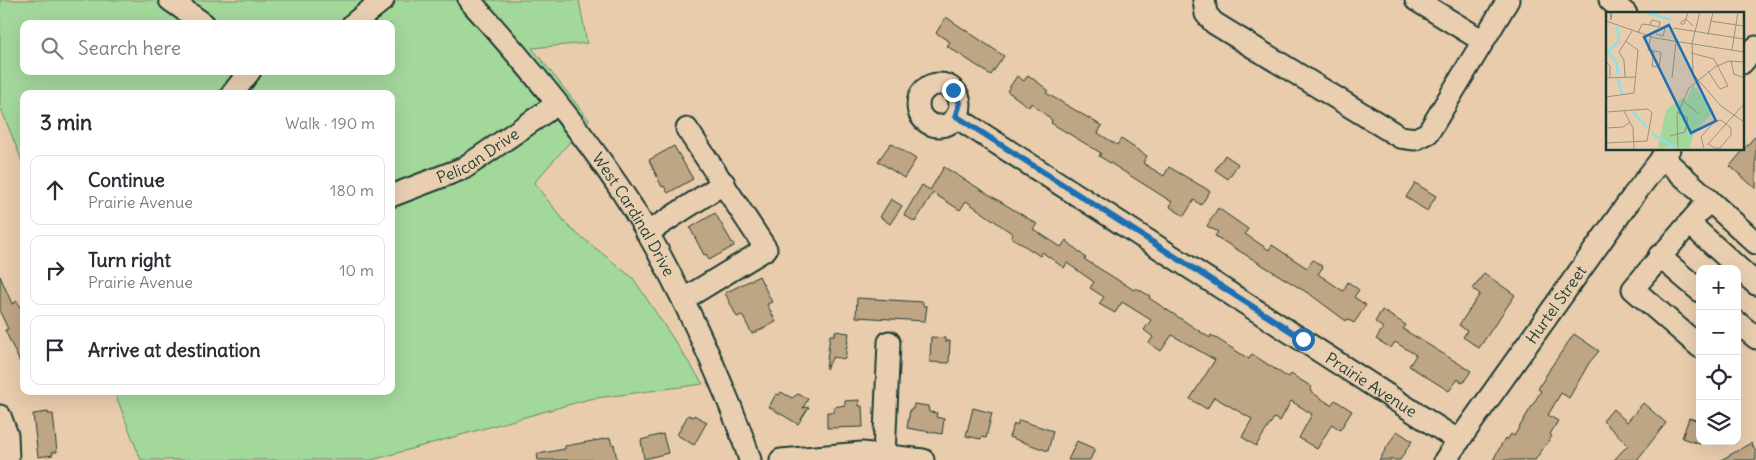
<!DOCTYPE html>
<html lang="en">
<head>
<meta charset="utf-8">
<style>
  body { margin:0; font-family:Delius,sans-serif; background:#f7f7f7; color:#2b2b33 }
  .controls { position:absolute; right:15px; bottom:15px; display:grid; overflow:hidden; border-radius:10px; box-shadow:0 5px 20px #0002 }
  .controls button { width:45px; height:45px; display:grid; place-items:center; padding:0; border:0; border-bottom:1px solid #e1e1e2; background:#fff; color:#2b2b33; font:25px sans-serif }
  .stop { position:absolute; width:15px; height:15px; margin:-11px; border:4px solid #1f6fb2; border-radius:50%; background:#fff }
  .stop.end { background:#1f6fb2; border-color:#fff; box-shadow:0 1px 5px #0008 }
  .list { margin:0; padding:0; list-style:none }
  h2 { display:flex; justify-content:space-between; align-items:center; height:65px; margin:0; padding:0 20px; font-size:21px }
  h2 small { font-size:16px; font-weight:400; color:#7c7c81 }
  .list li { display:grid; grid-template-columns:32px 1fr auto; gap:15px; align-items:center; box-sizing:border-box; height:70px; margin:0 10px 10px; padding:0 10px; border:1px solid #e1e1e2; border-radius:10px }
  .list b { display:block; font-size:19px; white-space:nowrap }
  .list p { margin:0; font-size:16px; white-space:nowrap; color:#7c7c81 }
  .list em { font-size:16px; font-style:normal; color:#7c7c81 }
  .icon { flex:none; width:28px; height:28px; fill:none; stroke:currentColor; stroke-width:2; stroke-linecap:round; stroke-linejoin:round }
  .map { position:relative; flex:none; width:1756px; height:460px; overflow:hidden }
  .search { position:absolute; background:#fff; box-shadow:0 5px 20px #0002; left:20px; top:20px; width:375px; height:55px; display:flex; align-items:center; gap:12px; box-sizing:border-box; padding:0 18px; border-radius:10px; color:#7c7c81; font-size:19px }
  .panel { position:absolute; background:#fff; box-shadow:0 5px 20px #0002; left:20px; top:90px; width:375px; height:305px; border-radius:10px }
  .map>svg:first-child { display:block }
  .green { fill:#a3d89b; stroke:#618a68; fill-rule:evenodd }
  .building { fill:#bea584; stroke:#1f3d34 }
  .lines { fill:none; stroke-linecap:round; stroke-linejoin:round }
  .minor-casing { stroke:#1f3d34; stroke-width:25 }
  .minor { stroke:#e9cfb0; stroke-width:21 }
  .route { stroke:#1f6fb2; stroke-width:6 }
  .labels { text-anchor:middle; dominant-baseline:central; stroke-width:5; stroke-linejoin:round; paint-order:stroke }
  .street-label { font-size:16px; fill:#1f3d34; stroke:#e9cfb0 }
  .inset-river { fill:none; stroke:#8edfe7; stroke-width:2.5 }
  .inset-road { fill:none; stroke:#98937c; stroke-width:1 }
  .view { fill:#1f6fb2; fill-opacity:0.15; stroke:#1f6fb2; stroke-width:2.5 }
  .inset-edge { fill:none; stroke:#1f3d34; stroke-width:2.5 }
</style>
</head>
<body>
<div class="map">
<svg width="1756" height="460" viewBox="0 0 1756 460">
  <rect width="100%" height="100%" fill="#e9ccac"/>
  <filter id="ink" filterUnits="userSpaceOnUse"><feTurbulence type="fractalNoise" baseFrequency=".02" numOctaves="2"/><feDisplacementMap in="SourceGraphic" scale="10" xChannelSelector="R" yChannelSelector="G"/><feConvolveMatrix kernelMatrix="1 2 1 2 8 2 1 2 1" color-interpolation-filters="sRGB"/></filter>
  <g filter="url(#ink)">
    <path class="green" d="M0 0H579L587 43 532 48 589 120 534 183 570 228 633 278 703 384 589 399 372 460H141L114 391H391V94H24V166L0 106ZM24 24H391V71H24Z"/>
    <g class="building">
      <path d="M946 17 1004 56 991 75 947 46 950 42 936 33Z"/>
      <path d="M1028 75 1048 90 1046 93 1102 126 1098 133 1117 145 1121 139 1147 156 1143 163 1164 176 1169 167 1210 191 1201 205 1194 200 1184 216 1170 207 1172 202 1099 156 1101 153 1051 123 1052 120 1031 103 1029 107 1007 91 1017 76 1024 81Z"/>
      <path d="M1756 135V189L1730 166Z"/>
      <path d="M891 143 916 159 904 178 878 161Z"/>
      <path d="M674 146 693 179 668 193 664 186 662 187 649 160Z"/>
      <path d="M1225 155 1238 164 1228 179 1215 170Z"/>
      <path d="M944 167 1037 224 1033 229 1061 247 1066 240 1086 258 1084 259 1134 290 1136 288 1150 296 1149 298 1210 338 1211 335 1249 359 1252 354 1284 375 1289 377 1291 374 1312 387 1310 391 1331 405 1335 400 1352 411 1340 430 1332 424 1317 449 1299 438 1312 414 1291 401 1280 421 1274 418 1256 446 1242 437 1252 419 1214 397 1207 409 1190 399 1215 360 1172 335 1161 351 1149 343 1153 337 1144 330 1151 320 1122 302 1115 313 1099 304 1104 297 1090 288 1094 282 1067 263 1064 268 1042 252 1040 256 1011 237 1013 234 966 201 960 210 933 193 915 222 904 215 922 185 930 190Z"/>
      <path d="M1415 183 1436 196 1427 211 1406 197Z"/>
      <path d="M891 199 902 206 890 224 880 217Z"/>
      <path d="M1218 208 1248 229 1245 234 1269 250 1272 245 1307 268 1313 260 1323 267 1318 274 1343 291 1348 282 1359 290 1354 297 1366 305 1354 323 1347 319 1346 321 1311 295 1215 236 1218 232 1207 226Z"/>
      <path d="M715 213 734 246 709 260 706 254 704 255 690 228Z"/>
      <path d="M1484 273 1515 295 1479 348 1463 337 1467 331 1459 325 1480 294 1473 289Z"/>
      <path d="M0 276 12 304 17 301 24 315V371L5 330 8 329 0 312Z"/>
      <path d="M759 276 772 302 767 304 776 322 752 334 742 315 737 317 725 293Z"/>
      <path d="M857 298 923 302V306H927L925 321 856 317Z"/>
      <path d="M1382 310 1406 325 1403 329 1471 371 1463 383 1458 379 1449 391 1409 366 1416 355 1395 342 1391 348 1376 339 1383 328 1375 322Z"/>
      <path d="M835 331 849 333 845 359 833 357 826 369 830 335H835Z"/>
      <path d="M1574 334 1599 351 1589 363 1569 398 1561 393 1548 415 1558 421 1550 434 1552 436 1535 460H1493L1505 438 1507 440 1511 434 1514 436 1541 391 1538 389 1551 367Z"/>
      <path d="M931 337 945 338V341H950L949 363 930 362Z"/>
      <path d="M781 392 792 398 798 394 808 399 803 408 809 407 798 424 769 407 776 394 779 395Z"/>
      <path d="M859 400V406H862L863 427 827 428V412H834V407L845 405V401Z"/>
      <path d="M1643 403 1666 423 1637 460H1614L1628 445 1603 421 1613 409 1627 422Z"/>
      <path d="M914 404 928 406 929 412 937 413 936 417 944 419 942 434 907 428 910 409H913Z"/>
      <path d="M973 408 992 413 986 438 982 437 981 439 966 436Z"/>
      <path d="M48 412V414H53L57 452H52L53 455 38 457 33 414Z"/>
      <path d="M688 415 693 417 694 415 707 422 694 445 677 435Z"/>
      <path d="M1689 418 1700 421V444L1682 438Z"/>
      <path d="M1019 420 1053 431 1048 451 1009 437 1014 424 1017 425Z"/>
      <path d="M1397 431 1412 441 1400 460H1379Z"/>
      <path d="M663 434 668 453 644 459 641 440Z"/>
      <path d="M610 438 612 445 614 444 617 460H538L537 454 565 449V446Z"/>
      <path d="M1077 441 1095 449 1090 460H1068Z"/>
      <path d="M1751 443 1756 452V460H1721Z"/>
    </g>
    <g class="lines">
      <defs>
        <g id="minor">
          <path d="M170 0 204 24"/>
          <path id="s1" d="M469 0C528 65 585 133 632 207 662 255 687 306 710 358 725 392 739 425 750 460"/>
          <path d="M1204 0 1206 14 1214 23 1400 137 1415 139 1428 133 1508 0"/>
          <path d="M1416 0 1483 41"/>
          <path d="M1610 0 1626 14"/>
          <path d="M353 24 383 0"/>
          <path d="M1742 63 1756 47"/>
          <circle cx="939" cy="105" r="21"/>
          <path d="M232 94 250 71"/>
          <path id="s2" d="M956 117 1459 441"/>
          <path d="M1662 157 1756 243"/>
          <path id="s3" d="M391 196 464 168 557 104"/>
          <path d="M1689 223 1756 284"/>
          <path d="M647 233 724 183"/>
          <path d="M1659 256 1700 291"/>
          <path d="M684 299 766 249 687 129"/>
          <path d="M1737 322 1756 338"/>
          <path d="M1700 347 1633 289 1709 200"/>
          <path d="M0 416 7 435 8 460"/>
          <path d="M884 455 889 342"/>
          <path d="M781 460 862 453 923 460"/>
          <path id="s4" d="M1445 460 1633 196 1669 149"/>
        </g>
      </defs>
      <use href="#minor" class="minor-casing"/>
      <use href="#minor" class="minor"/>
    </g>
  </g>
  <g class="lines" filter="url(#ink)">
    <path class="route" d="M953 90 960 103 956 116 1303 339"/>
  </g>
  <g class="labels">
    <g class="street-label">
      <text stroke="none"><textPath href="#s3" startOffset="96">Pelican Drive</textPath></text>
      <text stroke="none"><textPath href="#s1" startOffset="271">West Cardinal Drive</textPath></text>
      <text stroke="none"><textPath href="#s4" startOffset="191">Hurtel Street</textPath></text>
      <text stroke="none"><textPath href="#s2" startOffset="494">Prairie Avenue</textPath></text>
    </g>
  </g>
  <g transform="translate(1606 12)">
    <rect width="138" height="138" fill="#e9ccac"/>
    <path d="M87 73 108 99 88 121 83 137 69 134 52 137 60 98 76 86 81 87Z" fill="#a3d89b"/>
    <path class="inset-river" d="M39 0 66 8M4 42 11 52 12 63M0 43 13 28 11 15M12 67 16 82M27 100 41 115M45 121 70 136"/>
    <path class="inset-road" d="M4 0 5 8 6 0M82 0 80 7 87 14M94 0 86 31 87 62 115 94 138 110M80 7 78 12H75V10ZM46 8 54 10 53 15 44 13ZM0 9 49 26 138 40M104 9 138 14M67 16 138 27M32 21 36 12 44 13M50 22 57 24 59 16M102 23 107 0M45 25 42 38 54 40 55 41 53 55 46 54 48 39M126 38 132 0M85 41 108 47 122 74 114 77 102 59M125 49 128 62 138 66M0 50 4 54V65M19 65 18 48 13 40 26 19M0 66 30 65M66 66 70 30M0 85 28 81 32 38 19 29M76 88 93 102M18 99 27 116 28 137M0 100 42 97 46 101 41 129 0 131M0 116 17 115 24 110M64 124 79 120 82 106 71 100M101 133 138 92M98 136 95 125 109 109 115 108 125 116V123L114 136H108L103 132M72 137 71 103 83 76 109 55 123 49 138 50"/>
    <path class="view" d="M63 13 110 109 85 121 38 25Z"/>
    <rect width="138" height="138" class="inset-edge"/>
  </g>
</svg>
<div class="controls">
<button>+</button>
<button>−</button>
<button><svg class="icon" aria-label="locate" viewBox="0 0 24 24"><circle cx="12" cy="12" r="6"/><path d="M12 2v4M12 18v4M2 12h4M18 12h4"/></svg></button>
<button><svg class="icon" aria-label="layers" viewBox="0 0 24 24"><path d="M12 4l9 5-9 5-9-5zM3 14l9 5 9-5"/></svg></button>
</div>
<div class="stop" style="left:1303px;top:339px"></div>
<div class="stop end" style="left:953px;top:90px"></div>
<div class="search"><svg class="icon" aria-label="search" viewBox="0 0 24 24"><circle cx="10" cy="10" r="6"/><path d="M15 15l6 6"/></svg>Search here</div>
<section class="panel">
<h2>3 min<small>Walk · 190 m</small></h2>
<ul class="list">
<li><svg class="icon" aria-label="ahead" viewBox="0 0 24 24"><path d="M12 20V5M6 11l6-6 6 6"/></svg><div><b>Continue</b><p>Prairie Avenue</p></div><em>180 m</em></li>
<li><svg class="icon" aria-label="right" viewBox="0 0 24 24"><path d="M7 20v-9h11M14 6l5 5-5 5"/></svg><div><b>Turn right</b><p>Prairie Avenue</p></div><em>10 m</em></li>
<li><svg class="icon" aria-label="arrive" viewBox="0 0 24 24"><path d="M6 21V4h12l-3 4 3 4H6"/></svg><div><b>Arrive at destination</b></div></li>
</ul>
</section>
</div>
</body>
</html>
